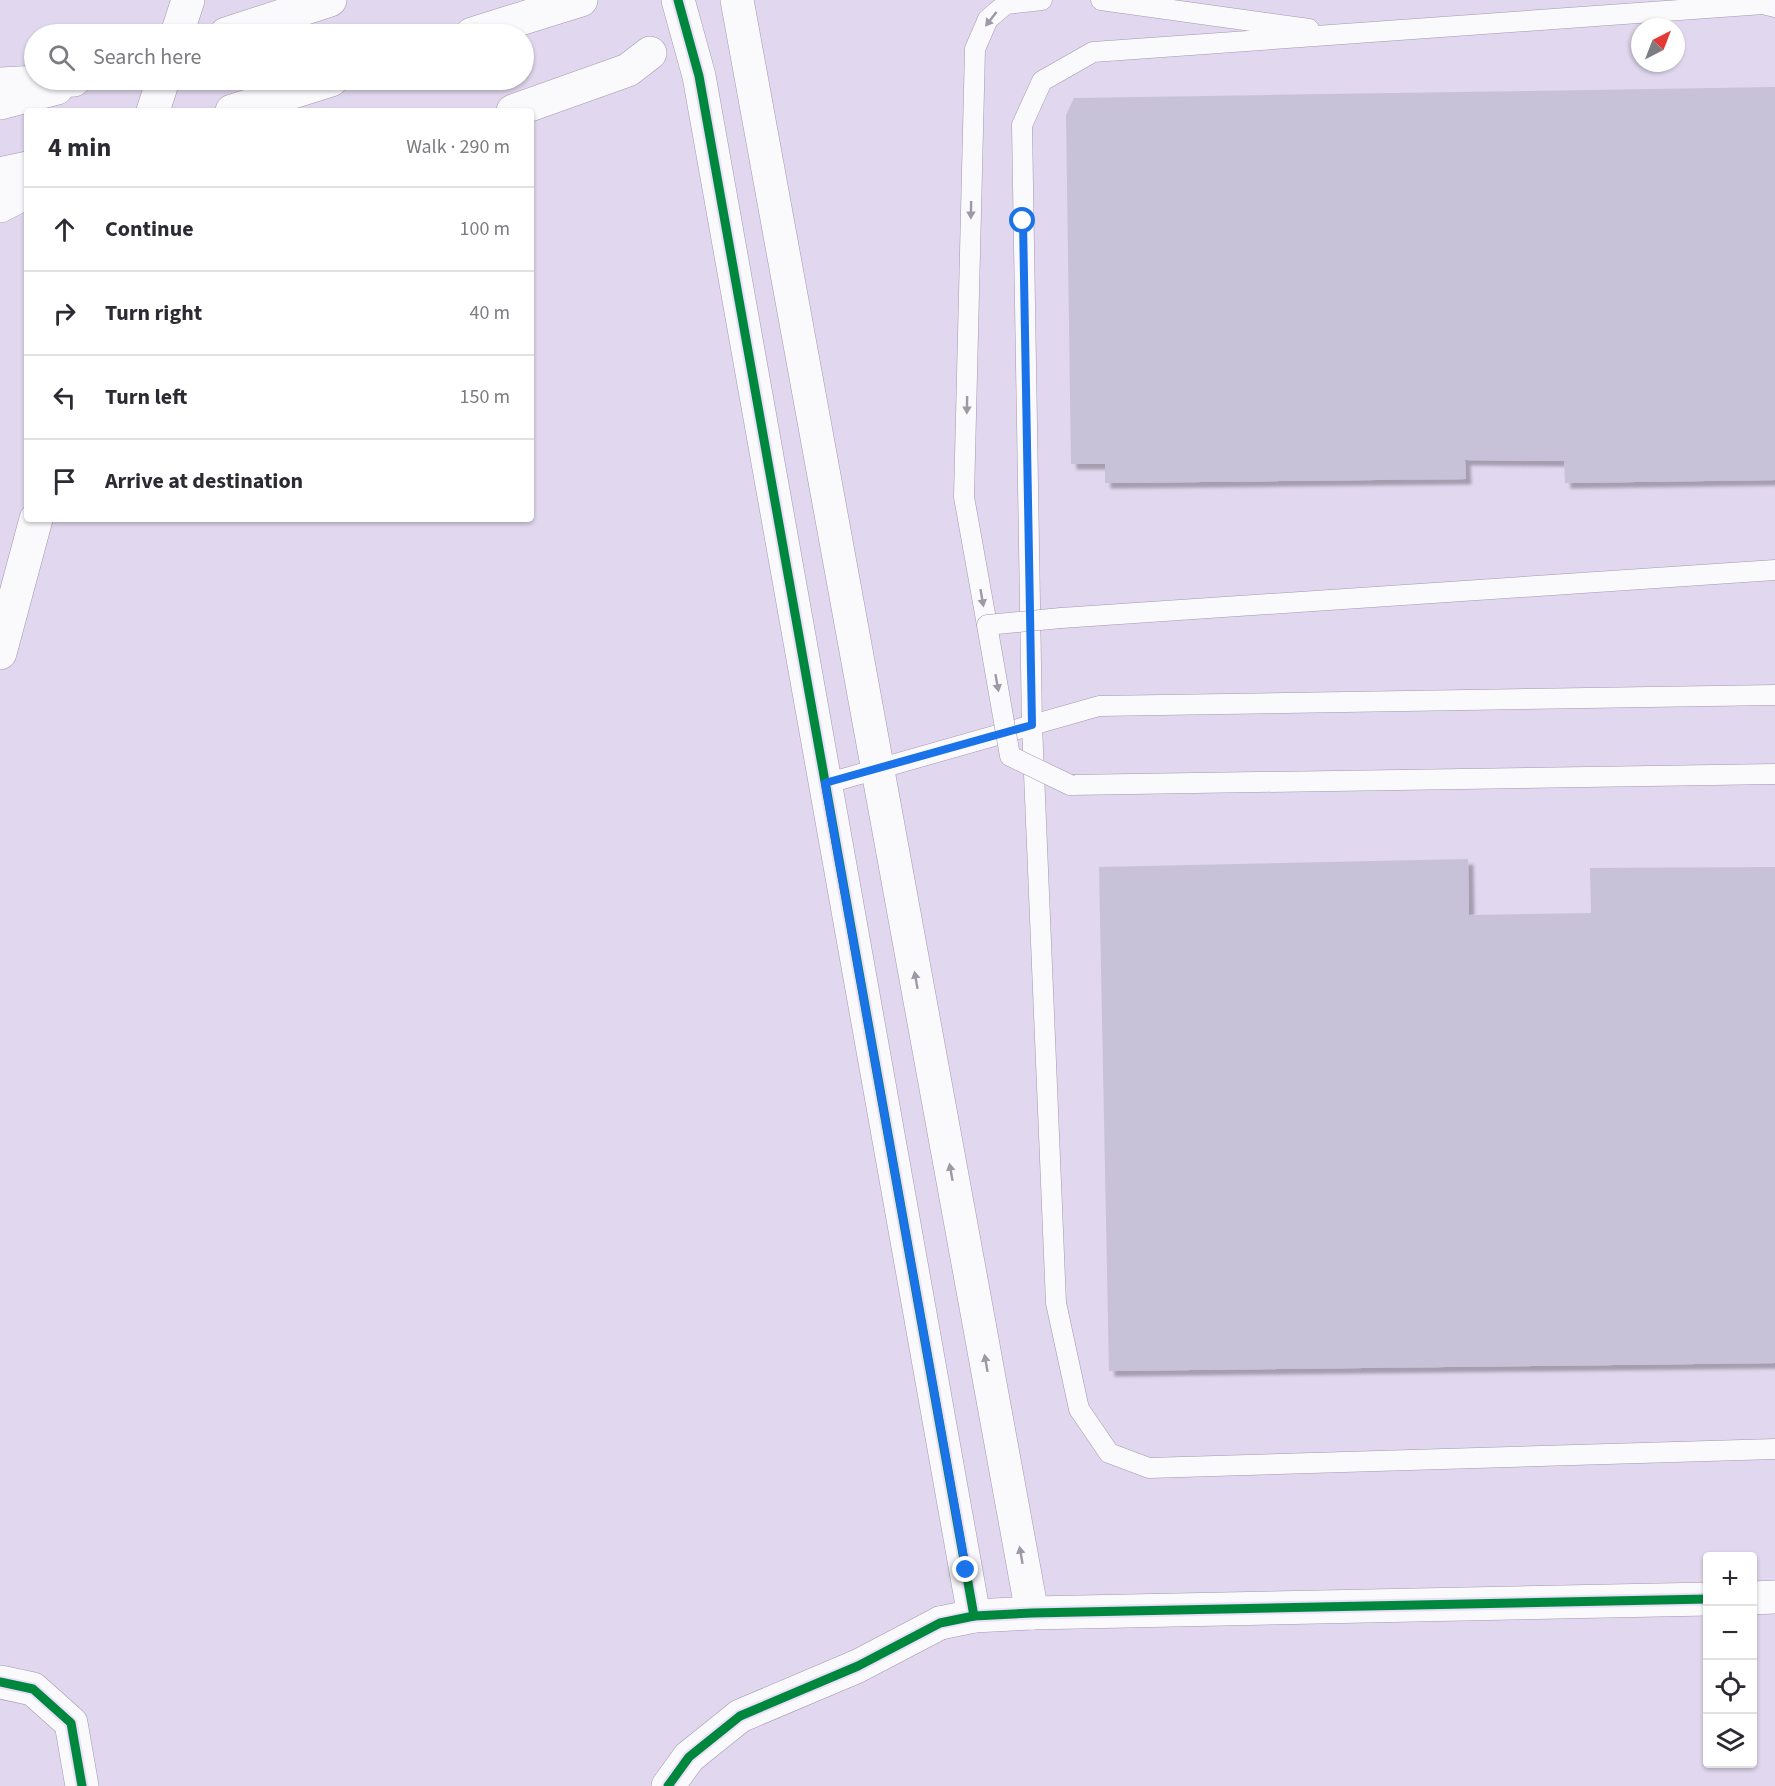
<!DOCTYPE html>
<html lang="en">
<head>
<meta charset="utf-8">
<style>
  body { margin:0; font-family:"Source Sans 3",sans-serif; background:#f2f2f3; color:#2b2b33 }
  .controls { position:absolute; right:18px; bottom:18px; display:grid; overflow:hidden; border-radius:6px; box-shadow:0 2px 4px #0004 }
  .controls button { width:54px; height:54px; display:grid; place-items:center; padding:0; border:0; border-bottom:2px solid #e1e1e2; background:#fff; color:#2b2b33; font:30px sans-serif }
  .compass { position:absolute; left:1631px; top:18px; width:54px; height:54px; border-radius:50%; background:#fff; box-shadow:0 2px 4px #0004; rotate:42deg }
  .stop { position:absolute; width:18px; height:18px; margin:-14px; border:4px solid #1a73e8; border-radius:50%; background:#fff }
  .stop.end { background:#1a73e8; border-color:#fff; box-shadow:0 2px 6px #0008 }
  .list { margin:0; padding:0; list-style:none }
  h2 { display:flex; justify-content:space-between; align-items:center; height:78px; margin:0; padding:0 24px; font-size:26px }
  h2 small { font-size:20px; font-weight:400; color:#7c7c81 }
  .list li { display:grid; grid-template-columns:39px 1fr auto; gap:18px; align-items:center; box-sizing:border-box; height:84px; padding:0 24px; border-top:2px solid #e1e1e2 }
  .list b { display:block; font-size:22px; white-space:nowrap }
  .list em { font-size:20px; font-style:normal; color:#7c7c81 }
  .icon { flex:none; width:33px; height:33px; fill:none; stroke:currentColor; stroke-width:2; stroke-linecap:round; stroke-linejoin:round }
  .map { position:relative; flex:none; width:1775px; height:1786px; overflow:hidden }
  .search { position:absolute; background:#fff; box-shadow:0 2px 4px #0004; left:24px; top:24px; width:510px; height:66px; display:flex; align-items:center; gap:15px; box-sizing:border-box; padding:0 21px; border-radius:33px; color:#7c7c81; font-size:22px }
  .panel { position:absolute; background:#fff; box-shadow:0 2px 4px #0004; left:24px; top:108px; width:510px; height:414px; border-radius:6px }
  .map>svg:first-child { display:block }
  .building { fill:#c7c2d8; filter:url(#shadow) }
  .lines { fill:none; stroke-linecap:round; stroke-linejoin:round }
  .service-casing { stroke:#a398af; stroke-width:21 }
  .minor-casing { stroke:#a398af; stroke-width:34 }
  .tertiary-casing { stroke:#a398af; stroke-width:34 }
  .secondary-casing { stroke:#a398af; stroke-width:34 }
  .primary-casing { stroke:#a398af; stroke-width:34 }
  .service { stroke:#faf9fc; stroke-width:20 }
  .minor { stroke:#faf9fc; stroke-width:33 }
  .tertiary { stroke:#faf9fc; stroke-width:33 }
  .secondary { stroke:#faf9fc; stroke-width:33 }
  .primary { stroke:#faf9fc; stroke-width:33 }
  .service-bridge-casing { stroke:#a398af; stroke-width:21; stroke-linecap:butt }
  .service-bridge { stroke:#faf9fc; stroke-width:20 }
  .cycleway-casing { stroke:#eadefb; stroke-width:13 }
  .cycleway { stroke:#00873e; stroke-width:9 }
  .oneway { fill:#9f99a5 }
  .route { stroke:#1a73e8; stroke-width:8 }
</style>
</head>
<body>
<div class="map">
<svg width="1775" height="1786" viewBox="0 0 1775 1786">
  <defs>
    <filter id="shadow"><feDropShadow dx="5.5" dy="5.5" stdDeviation="1.5" flood-color="#0004"/></filter>
  </defs>
  <rect width="100%" height="100%" fill="#e1d7ee"/>
  <g class="building">
    <path d="M1775 87V480L1565 483 1564 461 1465 460 1466 479 1105 483V464H1071L1066 115 1074 98Z"/>
    <path d="M1468 859 1469 915 1591 913 1590 868 1775 867V1363L1109 1371 1099 867Z"/>
  </g>
  <g class="lines">
    <defs>
      <g id="service">
        <path d="M1101 0 1309 29"/>
        <path d="M1775 7 1763 4 1093 52 1042 81 1022 125 1032 725 1056 1303 1079 1409 1109 1453 1149 1468 1775 1449"/>
        <path d="M1061 618 1775 570"/>
        <path d="M987 625 964 497 975 49 988 19 1006 4 1042 0"/>
        <path d="M825 784 1099 706 1775 695"/>
        <path d="M1070 785 1775 774"/>
      </g>
      <g id="minor">
        <path d="M678 0 699 76 974 1616"/>
        <path d="M737 0 1032 1613"/>
        <path d="M513 111 628 70 650 53"/>
        <path d="M668 1786 689 1757 740 1716 858 1666 940 1623"/>
      </g>
      <g id="tertiary">
        <path d="M177 34 188 0"/>
        <path d="M153 111 163 80"/>
        <path d="M0 653 36 519"/>
        <path d="M1752 1598 1775 1597"/>
        <path d="M940 1623 974 1616 1032 1613 1708 1599"/>
        <path d="M0 1682 33 1689 71 1723 82 1786"/>
      </g>
      <g id="secondary">
        <path d="M226 34 330 0"/>
        <path d="M472 34 581 0"/>
        <path d="M0 103 57 88"/>
        <path d="M232 111 331 80"/>
        <path d="M0 174 27 168"/>
      </g>
      <g id="primary">
        <path d="M0 84 74 80"/>
        <path d="M0 206 27 192"/>
      </g>
    </defs>
    <use href="#service" class="service-casing"/>
    <use href="#minor" class="minor-casing"/>
    <use href="#tertiary" class="tertiary-casing"/>
    <use href="#secondary" class="secondary-casing"/>
    <use href="#primary" class="primary-casing"/>
    <use href="#service" class="service"/>
    <use href="#minor" class="minor"/>
    <use href="#tertiary" class="tertiary"/>
    <use href="#secondary" class="secondary"/>
    <use href="#primary" class="primary"/>
    <defs>
      <path id="service-bridge" d="M1061 618 987 625 1010 756 1070 785"/>
    </defs>
    <use href="#service-bridge" class="service-bridge-casing"/>
    <use href="#service-bridge" class="service-bridge"/>
    <defs>
      <g id="cycleway">
        <path d="M678 0 699 76 974 1616"/>
        <path d="M0 1682 33 1689 71 1723 82 1786"/>
        <path d="M668 1786 689 1757 740 1716 858 1666 940 1623 974 1616 1032 1613 1708 1599"/>
      </g>
    </defs>
    <use href="#cycleway" class="cycleway-casing"/>
    <use href="#cycleway" class="cycleway"/>
  </g>
  <defs><path id="oneway-solid" d="M-6-.8H1V-3.2L6.5 0L1 3.2V.8H-6Z" transform="scale(1.5)"/></defs>
  <g class="oneway">
    <use href="#oneway-solid" transform="translate(991 19) rotate(128)"/>
    <use href="#oneway-solid" transform="translate(971 210) rotate(91)"/>
    <use href="#oneway-solid" transform="translate(967 405) rotate(91)"/>
    <use href="#oneway-solid" transform="translate(982 598) rotate(80)"/>
    <use href="#oneway-solid" transform="translate(997 683) rotate(80)"/>
    <use href="#oneway-solid" transform="translate(916 980) rotate(-100)"/>
    <use href="#oneway-solid" transform="translate(951 1172) rotate(-100)"/>
    <use href="#oneway-solid" transform="translate(986 1363) rotate(-100)"/>
    <use href="#oneway-solid" transform="translate(1021 1555) rotate(-100)"/>
  </g>
  <g class="lines">
    <path class="route" d="M966 1570 825 783 1032 725 1023 221"/>
  </g>
</svg>
<div class="controls">
<button>+</button>
<button>−</button>
<button><svg class="icon" aria-label="locate" viewBox="0 0 24 24"><circle cx="12" cy="12" r="6"/><path d="M12 2v4M12 18v4M2 12h4M18 12h4"/></svg></button>
<button><svg class="icon" aria-label="layers" viewBox="0 0 24 24"><path d="M12 4l9 5-9 5-9-5zM3 14l9 5 9-5"/></svg></button>
</div>
<svg class="compass" viewBox="-18 -18 36 36"><path d="M0-13l5 13h-10z" fill="#e53935"/><path d="M0 13l5-13h-10z" fill="#7c7c81"/></svg>
<div class="stop" style="left:1023px;top:221px"></div>
<div class="stop end" style="left:966px;top:1570px"></div>
<div class="search"><svg class="icon" aria-label="search" viewBox="0 0 24 24"><circle cx="10" cy="10" r="6"/><path d="M15 15l6 6"/></svg>Search here</div>
<section class="panel">
<h2>4 min<small>Walk · 290 m</small></h2>
<ul class="list">
<li><svg class="icon" aria-label="ahead" viewBox="0 0 24 24"><path d="M12 20V5M6 11l6-6 6 6"/></svg><div><b>Continue</b></div><em>100 m</em></li>
<li><svg class="icon" aria-label="right" viewBox="0 0 24 24"><path d="M7 20v-9h11M14 6l5 5-5 5"/></svg><div><b>Turn right</b></div><em>40 m</em></li>
<li><svg class="icon" aria-label="left" viewBox="0 0 24 24"><path d="M17 20v-9H6M10 6l-5 5 5 5"/></svg><div><b>Turn left</b></div><em>150 m</em></li>
<li><svg class="icon" aria-label="arrive" viewBox="0 0 24 24"><path d="M6 21V4h12l-3 4 3 4H6"/></svg><div><b>Arrive at destination</b></div></li>
</ul>
</section>
</div>
</body>
</html>
